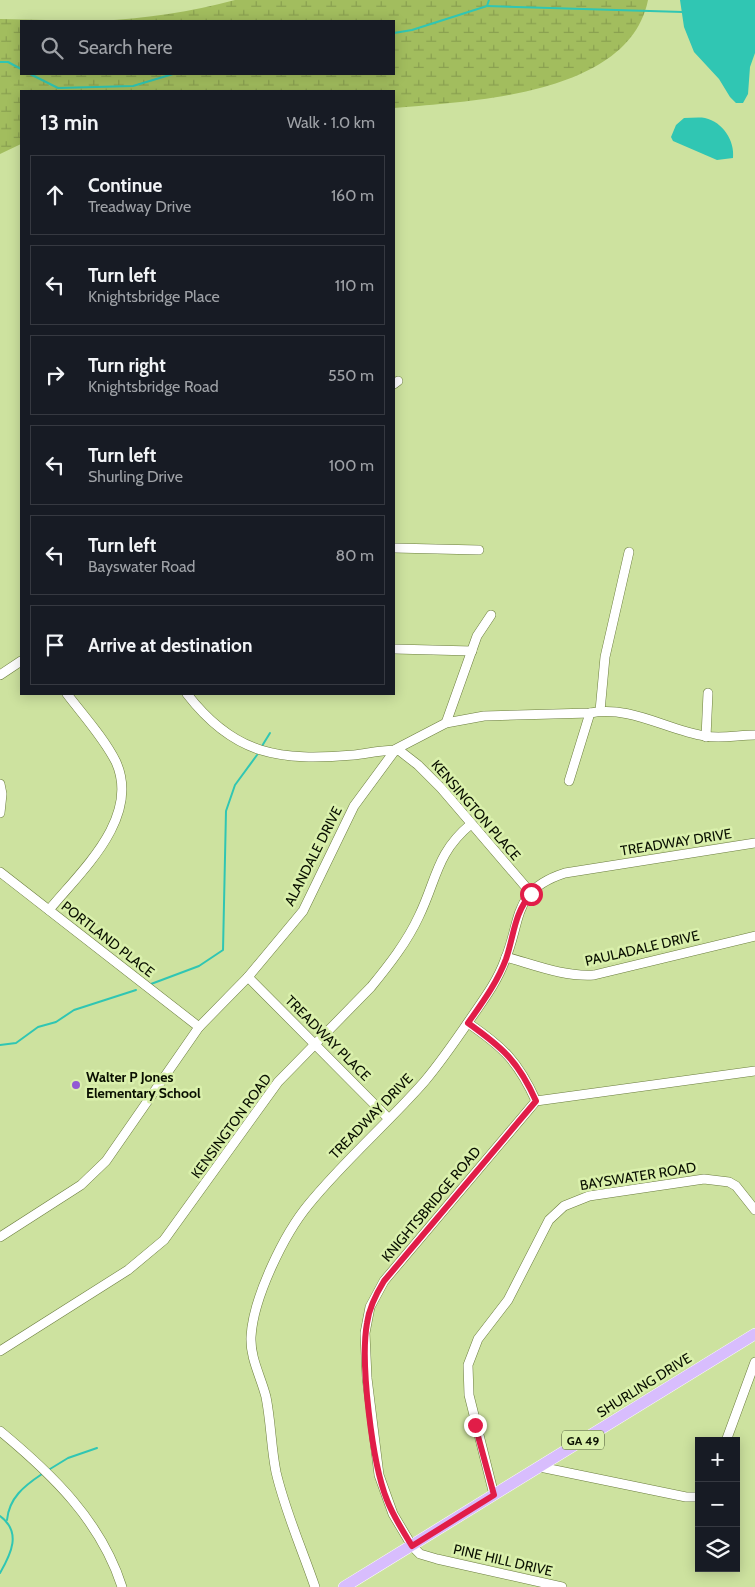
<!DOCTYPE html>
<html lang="en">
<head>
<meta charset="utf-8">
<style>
  body { margin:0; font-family:Cabin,sans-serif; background:#20242c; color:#f1f3f6 }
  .controls { position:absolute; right:15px; bottom:15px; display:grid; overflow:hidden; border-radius:0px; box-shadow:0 2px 12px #0003 }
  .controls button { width:45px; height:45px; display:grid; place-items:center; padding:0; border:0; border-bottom:1px solid #363941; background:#171b24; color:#f1f3f6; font:25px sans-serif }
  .stop { position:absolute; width:15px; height:15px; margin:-11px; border:4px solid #e11d48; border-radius:50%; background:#fff }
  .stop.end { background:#e11d48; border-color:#fff; box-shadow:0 1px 5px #0008 }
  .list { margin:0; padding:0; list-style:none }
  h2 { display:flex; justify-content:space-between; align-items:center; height:65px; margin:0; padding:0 20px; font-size:21px }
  h2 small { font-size:16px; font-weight:400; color:#9ea1a6 }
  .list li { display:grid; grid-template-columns:32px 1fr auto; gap:15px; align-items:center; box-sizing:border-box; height:80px; margin:0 10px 10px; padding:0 10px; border:1px solid #363941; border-radius:0px }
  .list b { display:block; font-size:19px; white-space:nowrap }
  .list p { margin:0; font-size:16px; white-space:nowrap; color:#9ea1a6 }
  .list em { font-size:16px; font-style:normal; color:#9ea1a6 }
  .icon { flex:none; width:28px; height:28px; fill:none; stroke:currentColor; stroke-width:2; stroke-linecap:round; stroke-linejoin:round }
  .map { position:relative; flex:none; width:755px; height:1587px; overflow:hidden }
  .search { position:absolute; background:#171b24; box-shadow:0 2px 12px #0003; left:20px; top:20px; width:375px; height:55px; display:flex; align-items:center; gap:12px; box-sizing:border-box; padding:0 18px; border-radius:0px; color:#9ea1a6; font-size:19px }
  .panel { position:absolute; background:#171b24; box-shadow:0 2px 12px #0003; left:20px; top:90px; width:375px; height:605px; border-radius:0px }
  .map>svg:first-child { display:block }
  .wetland { fill:url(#wetland-marsh) }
  .water { fill:#30c6b3 }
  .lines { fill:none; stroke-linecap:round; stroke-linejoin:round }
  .stream { stroke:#30c6b3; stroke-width:2 }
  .minor-casing { stroke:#6b7d3e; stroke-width:10 }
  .major-casing { stroke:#fff; stroke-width:12 }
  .minor { stroke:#fff; stroke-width:9 }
  .major { stroke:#d8bdfd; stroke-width:11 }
  .route { stroke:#e11d48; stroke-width:6 }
  .poi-dot { fill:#935bd4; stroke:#daf0ac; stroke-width:2 }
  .labels { text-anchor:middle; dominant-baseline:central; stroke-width:5; stroke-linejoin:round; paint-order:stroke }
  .shield { fill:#daf0ac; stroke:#485234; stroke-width:1 }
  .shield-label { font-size:12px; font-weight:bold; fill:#090f00 }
  .street-label { font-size:14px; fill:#090f00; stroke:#daf0ac }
  .poi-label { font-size:14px; font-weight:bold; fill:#090f00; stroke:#daf0ac; text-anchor:start }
</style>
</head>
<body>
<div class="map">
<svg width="755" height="1587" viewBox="0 0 755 1587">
  <defs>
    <pattern id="wetland-marsh" width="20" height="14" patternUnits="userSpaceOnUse" patternTransform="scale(1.25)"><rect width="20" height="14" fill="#a2bd5e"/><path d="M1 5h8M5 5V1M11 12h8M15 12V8" fill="none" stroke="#8aa150"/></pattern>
  </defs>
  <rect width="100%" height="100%" fill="#cde29f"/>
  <path class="wetland" d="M235 0H648C629 96 470 101 394 108V91H21V144L0 154V19L92 21H21V74H394V21H100C147 18 190 12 235 0Z"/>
  <g class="water">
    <path d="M680 0H755V53L750 67 748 94 743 103H736L730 97 719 79 694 52 684 27Z"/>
    <path d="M684 118C691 118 699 117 705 118 723 122 735 141 733 158L717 160 673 141 671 137 676 125Z"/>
  </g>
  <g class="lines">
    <g class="stream">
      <path d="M487 6 683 12"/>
      <path d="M394 33 412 30 487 6 489 0"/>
      <path d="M0 62H8L21 69"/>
      <path d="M30 74 58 88 133 86 173 74"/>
      <path d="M262 746 270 733"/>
      <path d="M151 984 199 966 223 950 226 811 235 785 257 755"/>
      <path d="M0 1045 16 1043 38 1027 56 1022 74 1010 136 990"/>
      <path d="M50 1469 68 1458 97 1448"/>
      <path d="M0 1516C22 1532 11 1554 0 1573"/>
      <path d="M7 1520C9 1498 24 1486 42 1474"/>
    </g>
    <defs>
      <g id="minor">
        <path d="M394 384 398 381"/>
        <path d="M394 548 479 550"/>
        <path d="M394 649 472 651"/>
        <path d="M0 675 21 661"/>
        <path d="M187 694C235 756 280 761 354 755 366 754 390 748 400 751L418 765 441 788 531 893"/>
        <path d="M600 711 605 657 629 552"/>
        <path d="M446 723 477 636 491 615"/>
        <path d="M706 737 708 693"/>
        <path d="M569 781 590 713"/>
        <path d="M0 784 2 794 0 813"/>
        <path d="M0 872 199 1027"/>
        <path d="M49 910C81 871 141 818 116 762 104 738 83 715 67 694"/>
        <path d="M506 957C535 965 564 977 594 975L755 936"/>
        <path d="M248 977 388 1118"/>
        <path d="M468 1023C503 1047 518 1061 536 1101"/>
        <path d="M0 1237 81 1185 106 1161 199 1027 248 977 303 911 354 806 396 749 446 723 484 716 590 713C630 705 667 730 705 736 721 739 739 735 755 735"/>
        <path d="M0 1351 128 1270 164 1240 278 1082 371 987C389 965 407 942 419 916 437 879 436 853 471 824"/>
        <path d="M0 1431C52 1474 101 1521 122 1587"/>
        <path d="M726 1441 755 1362"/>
        <path d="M540 1467 686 1497H699"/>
        <path d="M494 1495 469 1395 468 1365 478 1339 508 1300 549 1220 564 1206 589 1196 704 1179 729 1182 736 1186 755 1210"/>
        <path d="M315 1587C302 1549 285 1511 276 1472 271 1447 271 1422 266 1397 261 1377 250 1358 251 1337 253 1298 284 1234 309 1204 344 1161 387 1124 424 1082 441 1062 456 1040 471 1018 484 999 497 982 505 960 522 919 512 890 565 873L755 843"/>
        <path d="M562 1587 437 1559 420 1554 412 1546 393 1514 379 1475 367 1378 365 1333 370 1307 384 1281 536 1101 755 1071"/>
      </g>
      <path id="major" d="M344 1587 755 1334"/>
    </defs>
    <use href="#minor" class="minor-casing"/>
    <use href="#major" class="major-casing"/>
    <use href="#minor" class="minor"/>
    <use href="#major" class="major"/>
  </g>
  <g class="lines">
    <path class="route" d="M475 1425 494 1495 412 1546C403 1531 393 1516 387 1500 372 1463 360 1362 367 1323 369 1308 376 1294 384 1281L536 1101C518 1061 503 1048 468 1023 482 1003 497 983 506 959 514 936 514 913 531 894"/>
  </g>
  <circle class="poi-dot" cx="76" cy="1085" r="5"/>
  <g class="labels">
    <rect class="shield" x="562" y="1430.5" width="42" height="19" rx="4"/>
    <g class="shield-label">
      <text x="583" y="1440">GA 49</text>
    </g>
    <g class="street-label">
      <text transform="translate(476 810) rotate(49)">KENSINGTON PLACE</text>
      <text transform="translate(676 842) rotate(-9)">TREADWAY DRIVE</text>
      <text transform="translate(313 856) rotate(-63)">ALANDALE DRIVE</text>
      <text transform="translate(108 939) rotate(38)">PORTLAND PLACE</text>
      <text transform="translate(642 948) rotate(-13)">PAULADALE DRIVE</text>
      <text transform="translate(328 1038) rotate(45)">TREADWAY PLACE</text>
      <text transform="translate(371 1116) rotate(-46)">TREADWAY DRIVE</text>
      <text transform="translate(231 1126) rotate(-54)">KENSINGTON ROAD</text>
      <text transform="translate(638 1176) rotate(-9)">BAYSWATER ROAD</text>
      <text transform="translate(431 1204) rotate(-50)">KNIGHTSBRIDGE ROAD</text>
      <text transform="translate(644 1385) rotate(-32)">SHURLING DRIVE</text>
      <text transform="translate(503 1560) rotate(13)">PINE HILL DRIVE</text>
    </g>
    <g class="poi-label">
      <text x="86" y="1077">Walter P Jones<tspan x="86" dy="16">Elementary School</tspan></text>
    </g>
  </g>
</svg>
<div class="controls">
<button>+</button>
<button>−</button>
<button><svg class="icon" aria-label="layers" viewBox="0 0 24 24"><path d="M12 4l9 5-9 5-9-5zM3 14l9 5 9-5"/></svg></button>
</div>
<div class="stop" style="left:531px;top:894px"></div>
<div class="stop end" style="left:475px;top:1425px"></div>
<div class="search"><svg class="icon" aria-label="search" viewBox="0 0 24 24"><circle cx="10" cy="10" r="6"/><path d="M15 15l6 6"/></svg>Search here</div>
<section class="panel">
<h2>13 min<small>Walk · 1.0 km</small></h2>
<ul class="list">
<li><svg class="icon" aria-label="ahead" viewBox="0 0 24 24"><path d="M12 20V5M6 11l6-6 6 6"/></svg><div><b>Continue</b><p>Treadway Drive</p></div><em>160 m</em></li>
<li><svg class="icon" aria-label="left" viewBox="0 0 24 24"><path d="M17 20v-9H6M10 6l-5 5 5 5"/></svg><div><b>Turn left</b><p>Knightsbridge Place</p></div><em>110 m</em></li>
<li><svg class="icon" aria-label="right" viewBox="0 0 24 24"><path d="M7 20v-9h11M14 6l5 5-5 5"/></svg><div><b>Turn right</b><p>Knightsbridge Road</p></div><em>550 m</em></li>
<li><svg class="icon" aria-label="left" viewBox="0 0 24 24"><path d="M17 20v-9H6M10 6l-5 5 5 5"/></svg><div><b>Turn left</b><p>Shurling Drive</p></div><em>100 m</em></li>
<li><svg class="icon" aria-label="left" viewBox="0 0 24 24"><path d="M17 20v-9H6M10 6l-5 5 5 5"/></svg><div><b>Turn left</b><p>Bayswater Road</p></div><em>80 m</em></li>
<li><svg class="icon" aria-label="arrive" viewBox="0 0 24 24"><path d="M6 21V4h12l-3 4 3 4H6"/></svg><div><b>Arrive at destination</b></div></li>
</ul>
</section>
</div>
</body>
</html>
